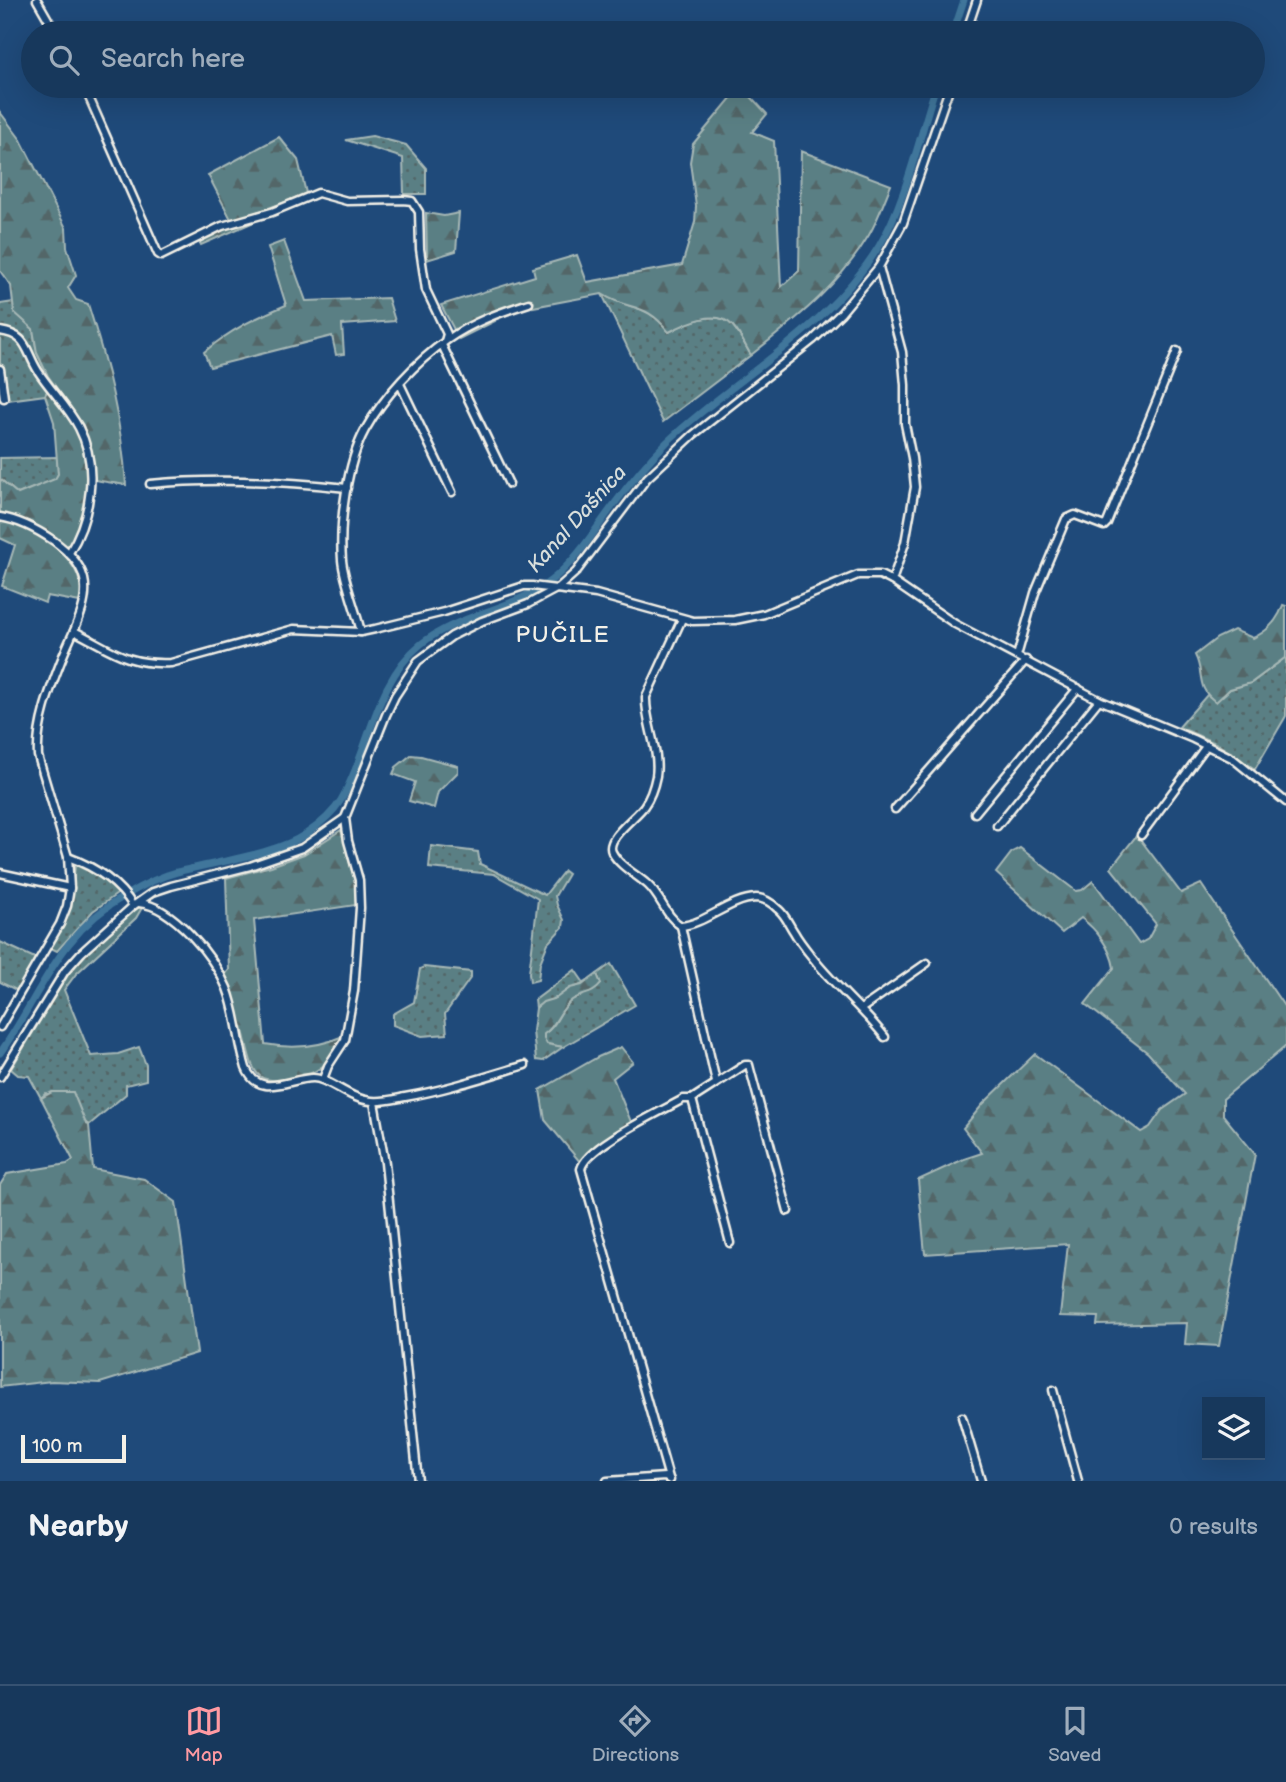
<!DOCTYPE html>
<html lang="en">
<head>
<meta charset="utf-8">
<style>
  body { margin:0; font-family:"Balsamiq Sans",sans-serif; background:#244365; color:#f1f3f6 }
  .controls { position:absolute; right:21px; bottom:21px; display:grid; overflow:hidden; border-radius:0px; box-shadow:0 7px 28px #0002 }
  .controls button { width:63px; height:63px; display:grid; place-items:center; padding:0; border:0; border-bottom:2px solid #365272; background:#17385c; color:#f1f3f6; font:35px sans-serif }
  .scale { position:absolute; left:21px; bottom:18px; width:105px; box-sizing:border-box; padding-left:7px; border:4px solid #f4f1e8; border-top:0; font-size:19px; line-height:24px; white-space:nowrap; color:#f4f1e8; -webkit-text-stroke:5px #1f4a7a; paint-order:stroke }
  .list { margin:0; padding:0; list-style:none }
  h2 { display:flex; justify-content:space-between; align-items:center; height:91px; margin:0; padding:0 28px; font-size:30px }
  h2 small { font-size:23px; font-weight:400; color:#9eacbb }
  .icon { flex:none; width:38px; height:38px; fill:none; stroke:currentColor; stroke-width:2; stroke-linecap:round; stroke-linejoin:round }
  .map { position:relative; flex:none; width:1286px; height:1481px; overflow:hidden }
  .search { position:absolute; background:#17385c; box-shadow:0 7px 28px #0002; left:21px; right:21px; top:21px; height:77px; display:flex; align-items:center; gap:18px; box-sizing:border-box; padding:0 24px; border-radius:38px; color:#9eacbb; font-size:26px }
  .sheet { height:203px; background:#17385c }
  nav { display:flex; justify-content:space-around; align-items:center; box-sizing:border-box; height:98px; border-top:2px solid #365272; background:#17385c; font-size:19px; color:#9eacbb }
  nav a { display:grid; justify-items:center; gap:4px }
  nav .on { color:#ff9aa2 }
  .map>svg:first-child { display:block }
  .grass { fill:url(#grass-dots); stroke:#a7b8b6; stroke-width:2 }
  .forest { fill:url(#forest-firs); stroke:#a7b8b6; stroke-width:2 }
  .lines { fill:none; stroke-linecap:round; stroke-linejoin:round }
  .canal { stroke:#3f769b; stroke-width:7 }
  .street-casing { stroke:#f4f1e8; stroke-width:11 }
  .street { stroke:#1f4a7a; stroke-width:6 }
  .labels { text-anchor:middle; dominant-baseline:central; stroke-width:5; stroke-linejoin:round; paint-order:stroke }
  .water-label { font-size:21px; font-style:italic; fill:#d9dfdc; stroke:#1f4a7a }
  .quarter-label { font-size:23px; letter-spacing:2px; fill:#f4f1e8; stroke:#1f4a7a }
</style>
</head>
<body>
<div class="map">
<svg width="1286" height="1481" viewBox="0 0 1286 1481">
  <defs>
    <pattern id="grass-dots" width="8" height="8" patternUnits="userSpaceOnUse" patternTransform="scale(1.75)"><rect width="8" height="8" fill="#5a7f84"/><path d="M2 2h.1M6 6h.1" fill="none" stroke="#526668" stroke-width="1.8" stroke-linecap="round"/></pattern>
    <pattern id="forest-firs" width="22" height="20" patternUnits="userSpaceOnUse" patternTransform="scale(1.75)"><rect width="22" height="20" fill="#5a7f84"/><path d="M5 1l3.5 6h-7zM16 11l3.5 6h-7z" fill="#526668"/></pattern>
  </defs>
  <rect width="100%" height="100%" fill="#1f4a7a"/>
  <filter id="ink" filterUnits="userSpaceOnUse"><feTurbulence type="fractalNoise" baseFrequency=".0143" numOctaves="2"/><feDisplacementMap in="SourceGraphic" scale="14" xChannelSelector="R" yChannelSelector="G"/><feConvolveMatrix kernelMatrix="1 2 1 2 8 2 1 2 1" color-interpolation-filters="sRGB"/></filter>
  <g filter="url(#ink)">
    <g class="grass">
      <path d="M372 136 406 145 426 168V194H404L403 158 346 140Z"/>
      <path d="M602 294C631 312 645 301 669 332 686 323 717 308 733 326 740 334 745 345 751 355L663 422Z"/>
      <path d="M14 302 15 312 33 329 37 353 48 376V390L45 395 0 401V304Z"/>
      <path d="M57 457 58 474 56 479 18 494 0 479V458Z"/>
      <path d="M1286 657V716L1255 769 1217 744 1179 727 1207 695 1216 701 1230 689 1251 683Z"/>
      <path d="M431 846 478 852 480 864 545 895 564 871 568 874 555 896 557 905 564 920 563 927 548 943 540 963 538 980 530 982 529 973 538 899 494 874 429 868Z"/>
      <path d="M75 865C92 865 108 882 120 892L93 911 57 951 51 948 71 906Z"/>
      <path d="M138 906H143L136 918 76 974 64 990 91 1056 118 1054 139 1047 146 1065V1080L126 1085V1094L89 1125 46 1093 41 1098 29 1076 18 1075 11 1069 74 964Z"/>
      <path d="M0 942 37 959 18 991 0 982Z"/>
      <path d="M611 964 635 1005 563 1047 547 1044 544 1039V1034C558 1026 559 1009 572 1000 584 992 591 995 601 984L597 974Z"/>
      <path d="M424 967 471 972V977L445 1014 447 1034 422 1036 393 1025V1014L414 1002 420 969Z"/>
      <path d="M575 970 584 983C575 988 567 993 557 998 549 1002 543 1001 536 1008L535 1000Z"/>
    </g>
    <g class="forest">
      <path d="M741 86 767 114 752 132 774 141 781 287 799 271 801 151 891 185C884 201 878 220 869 235 839 286 796 319 751 355 745 345 740 334 733 326 717 308 686 323 669 332 645 301 631 312 602 294L533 307 530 300 492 312 495 321 459 339 441 305 535 276 533 268 577 255 587 282 682 265 695 222 696 206 690 162 693 144Z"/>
      <path d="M0 112 21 140 66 228 67 247 76 275 68 288 76 300 88 304C107 364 122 422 126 485L94 480V464L83 425 48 376 37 353 33 329 14 312 11 286 0 271Z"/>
      <path d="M279 137 298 160 306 193 283 203 251 214 254 222 201 245 199 241 234 225 208 175Z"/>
      <path d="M426 213 444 216 459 213 456 251 427 260Z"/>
      <path d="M284 241 306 301 388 298 395 321 342 325 344 354 336 355 332 336 210 367 204 352C232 329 253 319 286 305L268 247Z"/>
      <path d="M48 390C59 402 69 415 76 430 93 468 89 521 64 554 77 570 83 581 80 602L47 596 45 603 2 586 15 545 0 538V479L18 494 55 479 58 474 54 422 45 395Z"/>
      <path d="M1283 605 1286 606V657L1251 683 1230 689 1216 702C1195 687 1205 675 1195 655L1217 638 1234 630 1253 638C1268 631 1278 620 1283 605Z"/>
      <path d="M411 755 421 756 458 766V772L438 792 434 808 409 801 415 782 393 774 396 767Z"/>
      <path d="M341 830 356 886V905L254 920 265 1044C291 1049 319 1047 343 1036 337 1055 323 1071 303 1076 249 1090 254 1070 242 1027 237 1010 230 993 224 976L229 970 226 878 271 866 304 854Z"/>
      <path d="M1137 835 1181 893 1201 884 1286 1009V1046L1223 1099V1115L1255 1154 1219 1346 1185 1344 1187 1323 1097 1325 1098 1317 1060 1316 1068 1244 925 1254 918 1180 964 1159 982 1153 963 1128 983 1104 1035 1054 1141 1132 1150 1127 1162 1110 1185 1094 1148 1053 1085 1004 1114 968C1111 948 1096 929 1081 918L1062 933 996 873 1012 852 1020 848 1076 891 1082 890 1093 881 1139 944 1148 939 1156 924 1111 868Z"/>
      <path d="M597 974 601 984C593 995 583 993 572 1000 559 1009 557 1026 544 1034V1039L547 1044 563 1047 543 1061 536 1060 533 1031 536 1008 543 1002 556 998 570 988 582 985Z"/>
      <path d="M621 1047 633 1062 613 1078 632 1124 586 1154 580 1162 545 1120 540 1090 598 1057Z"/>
      <path d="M52 1092H73L86 1124 89 1125 93 1169 144 1179 176 1202 197 1353 100 1383 52 1381 0 1387V1185L7 1174 67 1164 73 1160 41 1098Z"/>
    </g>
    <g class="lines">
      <g class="canal">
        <path d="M953 33 964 0"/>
        <path d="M0 1053C43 992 56 935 126 895 143 885 158 877 177 872 214 862 275 855 306 834 319 825 333 813 341 800 370 750 374 682 421 644 461 612 516 610 554 578 578 558 594 531 612 507 629 484 647 462 667 442 737 376 828 330 879 246 905 204 920 134 936 86"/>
      </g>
      <defs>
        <g id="street">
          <path d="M37 0 56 33"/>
          <path d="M966 33 977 0"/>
          <path d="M84 86 158 254 161 256 222 226 272 212 318 193 347 201 403 200 412 201 419 212 420 249 426 290 447 334 445 341"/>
          <path d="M879 267 902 352 905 385V424L912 458 915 487 905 543 892 581"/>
          <path d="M0 331C28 335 25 350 38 371 51 391 68 407 79 428 99 466 91 518 69 553"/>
          <path d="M442 345 509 484"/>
          <path d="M0 369 4 398"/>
          <path d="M400 384 452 492"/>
          <path d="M150 484C215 478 282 481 347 488"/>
          <path d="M0 517C19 520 38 530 54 541 67 551 80 562 84 579 90 604 72 633 63 656 51 687 36 723 38 756L68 857 70 888 67 906 60 924 0 1027"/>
          <path d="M682 619 646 697C645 723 660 750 656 776 654 786 650 798 644 806 637 817 605 838 612 852 619 866 637 875 648 885 661 897 666 917 681 926L716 1082"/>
          <path d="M74 631C112 650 126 665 171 663L294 629 361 632 375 629 444 612 524 586H532L596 594 693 621 735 620 764 614 858 575H880L892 581 955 624 1099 700 1193 739 1232 758 1286 802"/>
          <path d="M361 632C356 610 344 582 342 560 339 522 347 463 365 430 384 396 416 362 447 340 472 322 501 312 529 303"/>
          <path d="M1017 656 1035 593 1066 519 1075 515 1104 526 1107 523 1177 351"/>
          <path d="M895 809 1026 660"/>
          <path d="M975 813 1078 688"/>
          <path d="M997 826 1099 700"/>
          <path d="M1141 835 1207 745"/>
          <path d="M68 857C95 867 118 881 133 906"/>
          <path d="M0 873 70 888"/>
          <path d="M139 903C173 906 214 957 227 988 237 1013 238 1042 246 1068 259 1100 290 1078 313 1078 329 1078 350 1100 372 1101 383 1102 395 1099 405 1097 445 1090 485 1077 525 1065"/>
          <path d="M681 926C705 924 730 899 756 898 765 898 773 904 779 910 786 916 789 925 794 932 800 943 809 953 816 962 838 989 864 1010 885 1037"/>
          <path d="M861 1009 927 963"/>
          <path d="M0 1077 65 971 81 953 133 906 153 892 171 886 250 866 302 848 345 818 386 715 395 696 418 661 452 636 482 621 528 604 558 588 576 572 647 478 693 435 813 340 841 313 879 267 903 223 950 86"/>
          <path d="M323 1079 328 1066 345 1040 354 991 360 908 359 880 348 841 345 818"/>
          <path d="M374 1102 385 1163 418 1481"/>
          <path d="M730 1243 692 1099 745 1065H749L750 1069 788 1211"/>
          <path d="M1053 1390 1078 1481"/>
          <path d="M962 1417 981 1481"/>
          <path d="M669 1478 581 1169C586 1146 661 1112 683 1099H692"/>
          <path d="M607 1481 665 1477 670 1480"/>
        </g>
      </defs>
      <use href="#street" class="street-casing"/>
      <use href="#street" class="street"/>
    </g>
  </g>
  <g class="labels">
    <g class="water-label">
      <text transform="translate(577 519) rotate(-48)">Kanal Dašnica</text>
    </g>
    <g class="quarter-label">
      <text x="563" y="635">PUČILE</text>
    </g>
  </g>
</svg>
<div class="controls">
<button><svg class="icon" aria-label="layers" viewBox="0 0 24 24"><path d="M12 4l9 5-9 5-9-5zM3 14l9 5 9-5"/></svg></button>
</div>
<div class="scale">100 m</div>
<div class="search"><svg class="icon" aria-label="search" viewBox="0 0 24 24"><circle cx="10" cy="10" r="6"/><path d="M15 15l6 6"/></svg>Search here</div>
</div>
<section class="sheet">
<h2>Nearby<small>0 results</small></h2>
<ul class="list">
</ul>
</section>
<nav>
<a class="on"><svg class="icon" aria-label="map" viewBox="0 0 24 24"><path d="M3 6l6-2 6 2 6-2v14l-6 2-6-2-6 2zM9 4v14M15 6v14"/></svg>Map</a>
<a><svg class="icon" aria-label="directions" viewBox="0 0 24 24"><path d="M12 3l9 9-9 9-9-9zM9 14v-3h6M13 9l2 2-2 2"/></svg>Directions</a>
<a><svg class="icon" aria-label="saved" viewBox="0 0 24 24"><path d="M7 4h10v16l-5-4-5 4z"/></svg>Saved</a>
</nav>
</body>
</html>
